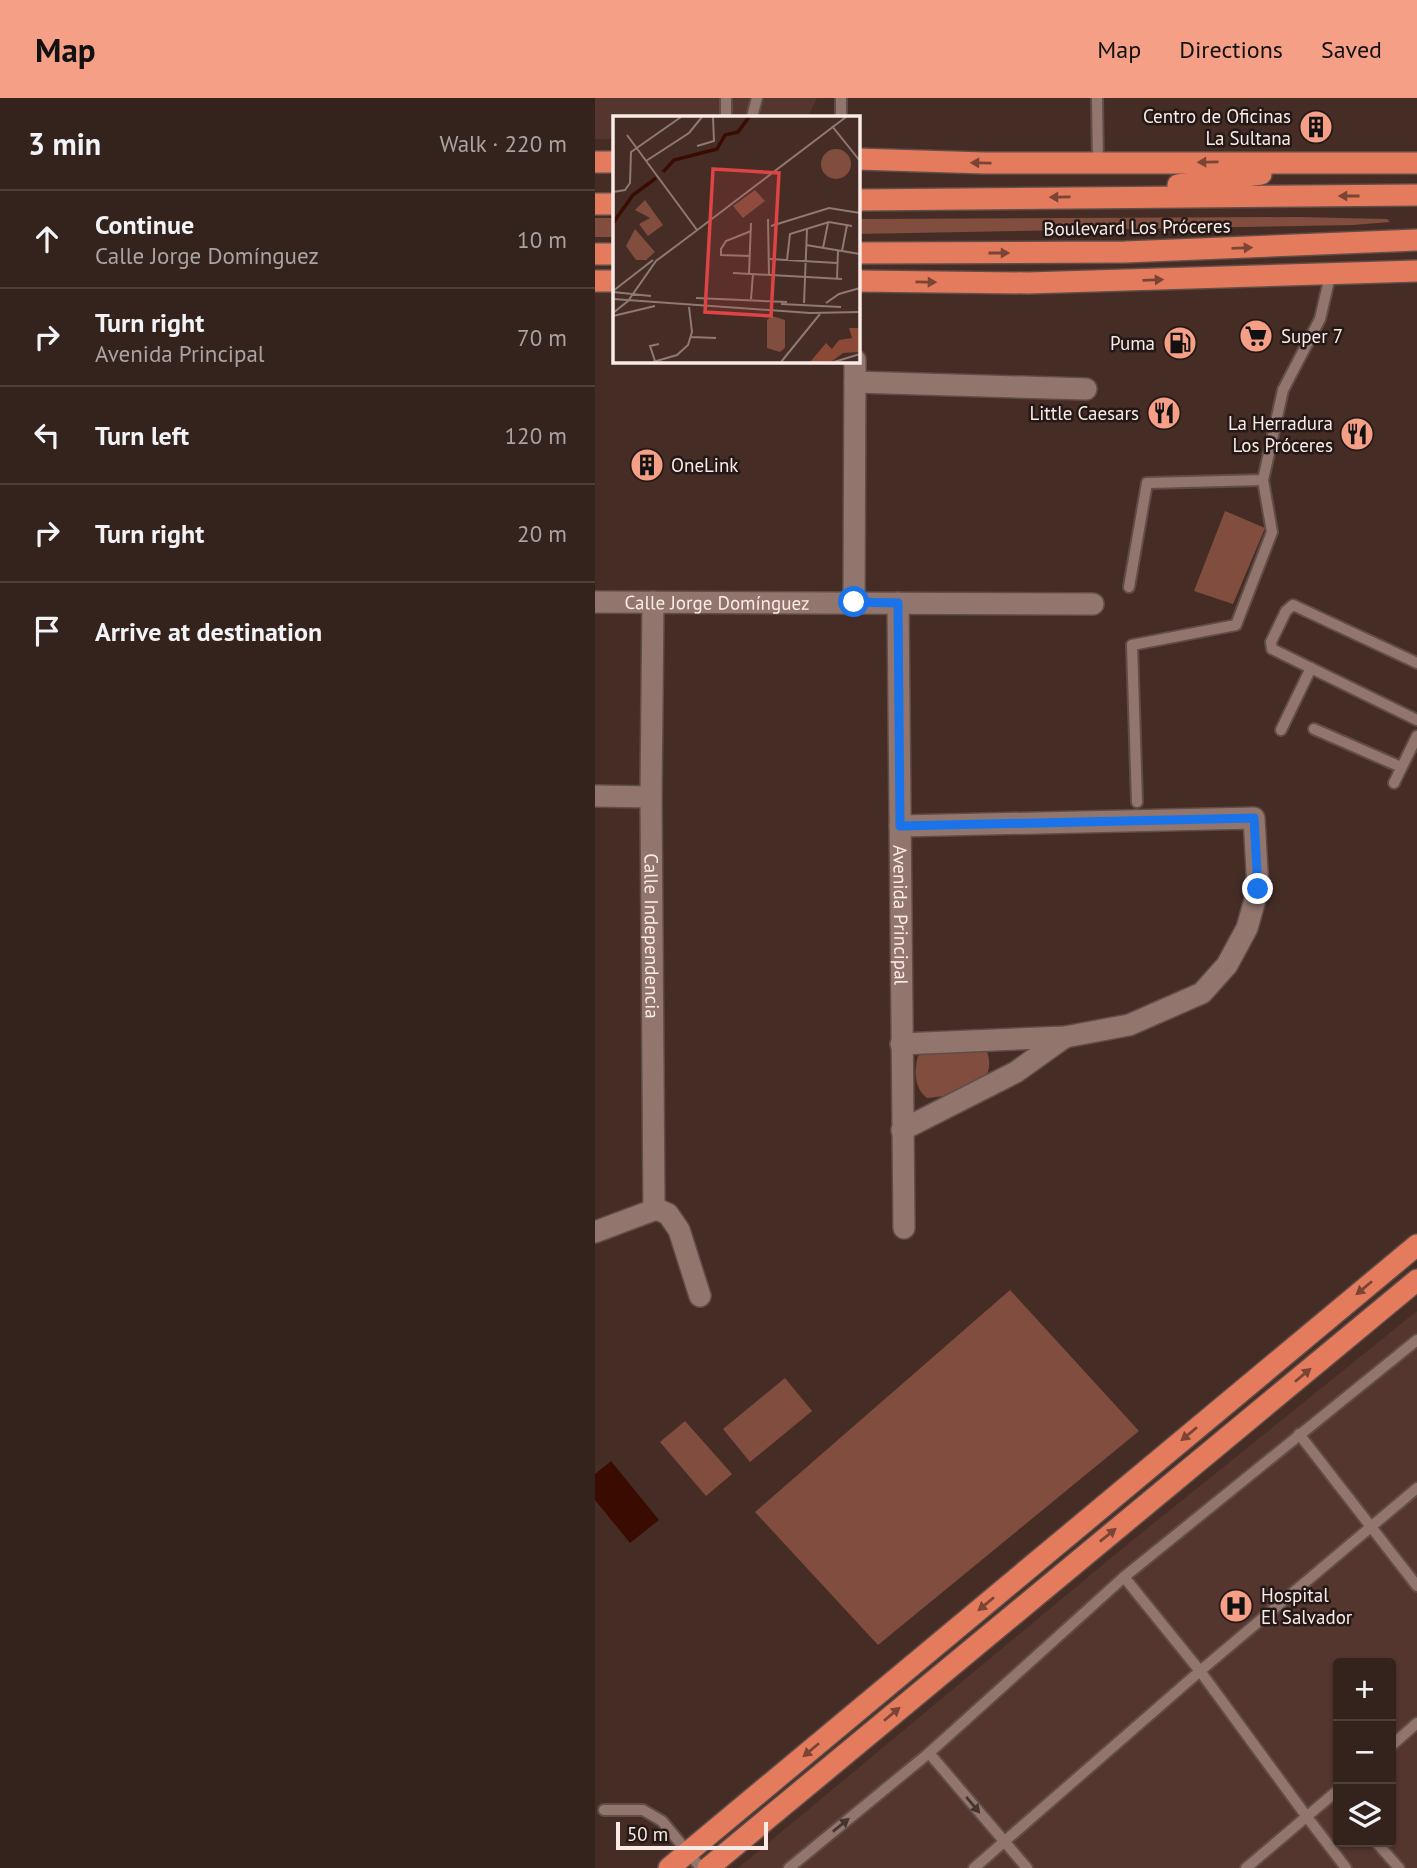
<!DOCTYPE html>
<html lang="en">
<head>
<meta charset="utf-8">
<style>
  body { margin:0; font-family:"PT Sans",sans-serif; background:#3c2a25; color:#f1f3f6 }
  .controls { position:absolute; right:21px; bottom:21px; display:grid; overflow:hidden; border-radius:7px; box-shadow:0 2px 5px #0004 }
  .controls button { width:63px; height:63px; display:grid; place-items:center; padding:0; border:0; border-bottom:2px solid #4e3f3b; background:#34221c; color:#f1f3f6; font:35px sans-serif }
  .scale { position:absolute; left:21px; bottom:18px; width:152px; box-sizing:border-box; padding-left:7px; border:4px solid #fbebe6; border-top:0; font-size:19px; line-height:24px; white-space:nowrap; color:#fbebe6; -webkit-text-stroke:5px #241916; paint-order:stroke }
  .stop { position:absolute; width:21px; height:21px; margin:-16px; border:5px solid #1a73e8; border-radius:50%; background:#fff }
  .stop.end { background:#1a73e8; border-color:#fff; box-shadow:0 2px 7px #0008 }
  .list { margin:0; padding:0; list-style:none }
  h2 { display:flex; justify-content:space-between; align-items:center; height:91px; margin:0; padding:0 28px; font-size:30px }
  h2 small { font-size:23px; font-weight:400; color:#a9a4a3 }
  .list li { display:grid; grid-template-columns:46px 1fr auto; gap:21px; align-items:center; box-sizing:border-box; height:98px; padding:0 28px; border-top:2px solid #4e3f3b }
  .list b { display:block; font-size:26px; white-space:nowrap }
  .list p { margin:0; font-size:23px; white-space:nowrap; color:#a9a4a3 }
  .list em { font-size:23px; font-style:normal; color:#a9a4a3 }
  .icon { flex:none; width:38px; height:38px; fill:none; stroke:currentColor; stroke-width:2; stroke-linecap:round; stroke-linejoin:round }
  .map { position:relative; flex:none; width:822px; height:1770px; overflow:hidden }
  header { display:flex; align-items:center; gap:42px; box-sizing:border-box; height:98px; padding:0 35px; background:#f49f86; color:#111 }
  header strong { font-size:33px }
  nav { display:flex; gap:38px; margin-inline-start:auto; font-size:24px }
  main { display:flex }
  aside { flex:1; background:#34221c }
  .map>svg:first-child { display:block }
  .built { fill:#54362e; fill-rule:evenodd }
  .green { fill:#814d3e }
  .water { fill:#3a0c01 }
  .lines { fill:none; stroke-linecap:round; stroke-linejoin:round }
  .lane-casing { stroke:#604d47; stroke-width:14 }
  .street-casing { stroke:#604d47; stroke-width:24 }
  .highway-casing { stroke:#604d47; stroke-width:24 }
  .lane { stroke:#92766e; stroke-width:10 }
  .street { stroke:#92766e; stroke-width:21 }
  .highway { stroke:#e57b5d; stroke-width:21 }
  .oneway { fill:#7b4536 }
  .oneway2 { fill:#453530 }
  .route { stroke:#1a73e8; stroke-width:9 }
  .labels { text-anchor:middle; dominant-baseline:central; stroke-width:5; stroke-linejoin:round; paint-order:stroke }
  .poi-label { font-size:19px; fill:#fbebe6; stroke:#241916; text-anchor:end }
  .street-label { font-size:19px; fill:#fbebe6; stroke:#241916 }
  .inset-river { fill:none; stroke:#3a0c01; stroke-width:3.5 }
  .inset-road { fill:none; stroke:#8e7973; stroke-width:2 }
  .view { fill:#dc4544; fill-opacity:0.15; stroke:#dc4544; stroke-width:3.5 }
  .inset-edge { fill:none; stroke:#fbebe6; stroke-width:3.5 }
</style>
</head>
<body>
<header>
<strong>Map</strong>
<nav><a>Map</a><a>Directions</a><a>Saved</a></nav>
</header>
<main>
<aside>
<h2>3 min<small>Walk · 220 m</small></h2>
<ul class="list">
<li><svg class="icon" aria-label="ahead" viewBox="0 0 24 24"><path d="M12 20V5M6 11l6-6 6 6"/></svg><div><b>Continue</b><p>Calle Jorge Domínguez</p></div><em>10 m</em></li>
<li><svg class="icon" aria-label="right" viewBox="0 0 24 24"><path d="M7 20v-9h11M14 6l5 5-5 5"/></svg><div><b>Turn right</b><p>Avenida Principal</p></div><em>70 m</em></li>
<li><svg class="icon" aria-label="left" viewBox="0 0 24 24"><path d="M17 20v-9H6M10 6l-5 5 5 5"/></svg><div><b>Turn left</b></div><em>120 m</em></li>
<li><svg class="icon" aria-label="right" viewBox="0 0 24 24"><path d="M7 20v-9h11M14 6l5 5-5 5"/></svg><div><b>Turn right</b></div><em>20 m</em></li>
<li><svg class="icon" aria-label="arrive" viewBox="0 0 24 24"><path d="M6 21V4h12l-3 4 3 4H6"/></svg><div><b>Arrive at destination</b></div></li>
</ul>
</aside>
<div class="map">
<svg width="822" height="1770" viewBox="0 0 822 1770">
  <rect width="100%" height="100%" fill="#452d26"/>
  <g class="built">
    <path d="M0 0H222L213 19H19V41H0Z"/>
    <path d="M822 1213V1770H143L528 1450ZM743 1565H796V1744H743Z"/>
  </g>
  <g class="green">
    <path d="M703 119 792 121 795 124 758 127 262 136 263 121Z"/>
    <rect x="0" y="120" width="19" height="19"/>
    <path d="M630 413 670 430 638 506 599 493Z"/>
    <path d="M334 951H391C407 991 359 997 332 1000 319 990 319 973 323 958Z"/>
    <path d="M415 1192 544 1333 283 1547 160 1414Z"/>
    <path d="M190 1280 217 1313 155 1364 128 1331Z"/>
    <path d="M90 1323 137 1376 111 1398 65 1344Z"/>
  </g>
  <path class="water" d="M16 1363 64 1422 35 1445 0 1402V1376Z"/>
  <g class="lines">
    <defs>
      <g id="lane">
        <path d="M246 0V19"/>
        <path d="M502 0 503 66"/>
        <path d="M131 19V0"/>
        <path d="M157 19 162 0"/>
        <path d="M534 489 552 385 668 382 688 292 725 221 735 178"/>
        <path d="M822 565 698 507 691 513 676 544 677 551 822 622"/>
        <path d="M719 631 806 669"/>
        <path d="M686 632 716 570"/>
        <path d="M799 685 822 638"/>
        <path d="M542 704 537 547 641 527 677 434 668 382"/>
        <path d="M704 1336 822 1488"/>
        <path d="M529 1479 605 1573 712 1719 751 1770"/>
        <path d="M796 1648 822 1625"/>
        <path d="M334 1655 432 1770"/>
        <path d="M9 1712H48L67 1723 106 1770"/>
        <path d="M781 1744 804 1770"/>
        <path d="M194 1770 334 1655 529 1479 822 1242"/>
        <path d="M379 1770 605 1573 822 1390"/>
        <path d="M651 1770 743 1692"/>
      </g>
      <g id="street">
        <path d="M260 284 491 291"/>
        <path id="s1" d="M0 504 498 506"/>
        <path id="s2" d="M58 504 56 699 59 1110"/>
        <path d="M259 504 260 262"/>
        <path id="s3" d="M303 505 309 1130"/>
        <path d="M0 698 56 699"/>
        <path d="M305 728 659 720 663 791 652 830 632 867 607 895 534 927 470 939 306 946"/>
        <path d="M307 1032 421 974 470 939"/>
        <path d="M59 1110 73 1116 84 1132 105 1198"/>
        <path d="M0 1134 56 1113 59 1110"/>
      </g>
      <g id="highway">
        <path d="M262 61 389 65H822"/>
        <path d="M0 64H19"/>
        <path d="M583 87 666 76"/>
        <path d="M262 102 822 97"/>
        <path d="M0 106H19"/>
        <path d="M262 155 530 154 822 142"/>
        <path d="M0 156H19"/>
        <path d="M0 183H19"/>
        <path d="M262 183 433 185 822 173"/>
        <path d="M74 1770 822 1147"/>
        <path d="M113 1770 822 1182"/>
      </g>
    </defs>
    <use href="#lane" class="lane-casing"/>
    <use href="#street" class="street-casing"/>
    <use href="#highway" class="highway-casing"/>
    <use href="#lane" class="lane"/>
    <use href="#street" class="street"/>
    <use href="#highway" class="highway"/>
  </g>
  <defs><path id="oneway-solid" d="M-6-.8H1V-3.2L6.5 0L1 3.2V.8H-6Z" transform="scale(1.75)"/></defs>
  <g class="oneway">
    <use href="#oneway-solid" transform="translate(613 64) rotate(179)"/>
    <use href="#oneway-solid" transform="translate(386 65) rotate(-179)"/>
    <use href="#oneway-solid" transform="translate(754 98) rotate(180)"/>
    <use href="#oneway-solid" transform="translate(465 99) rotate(179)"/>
    <use href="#oneway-solid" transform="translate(647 150) rotate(-2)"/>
    <use href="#oneway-solid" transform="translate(404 155)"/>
    <use href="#oneway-solid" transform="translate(558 182) rotate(-2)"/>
    <use href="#oneway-solid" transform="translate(331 184) rotate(1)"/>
    <use href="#oneway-solid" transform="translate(769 1190) rotate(140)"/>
    <use href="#oneway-solid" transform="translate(708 1277) rotate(-40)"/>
    <use href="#oneway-solid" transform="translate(594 1336) rotate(140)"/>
    <use href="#oneway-solid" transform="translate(513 1437) rotate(-39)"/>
    <use href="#oneway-solid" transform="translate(391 1506) rotate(140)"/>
    <use href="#oneway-solid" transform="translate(297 1616) rotate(-40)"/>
    <use href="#oneway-solid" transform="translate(216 1652) rotate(140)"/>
  </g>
  <g class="oneway2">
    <use href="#oneway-solid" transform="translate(378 1707) rotate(50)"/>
    <use href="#oneway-solid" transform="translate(246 1727) rotate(-39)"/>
  </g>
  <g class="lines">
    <path class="route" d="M259 504 303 505 305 728 659 720 663 791"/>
  </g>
  <defs>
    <symbol id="building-disc" viewBox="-11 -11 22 22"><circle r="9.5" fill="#f49f86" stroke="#241916"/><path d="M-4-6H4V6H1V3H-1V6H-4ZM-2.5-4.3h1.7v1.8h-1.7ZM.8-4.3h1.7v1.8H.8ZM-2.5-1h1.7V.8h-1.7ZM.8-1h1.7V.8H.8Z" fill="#111"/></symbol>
    <symbol id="supermarket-disc" viewBox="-11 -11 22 22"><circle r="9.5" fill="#f49f86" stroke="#241916"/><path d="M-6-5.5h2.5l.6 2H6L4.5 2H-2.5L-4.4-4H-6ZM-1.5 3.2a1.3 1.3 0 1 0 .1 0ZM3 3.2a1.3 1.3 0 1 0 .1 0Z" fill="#111"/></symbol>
    <symbol id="fuel-disc" viewBox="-11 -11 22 22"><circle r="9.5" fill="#f49f86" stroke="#241916"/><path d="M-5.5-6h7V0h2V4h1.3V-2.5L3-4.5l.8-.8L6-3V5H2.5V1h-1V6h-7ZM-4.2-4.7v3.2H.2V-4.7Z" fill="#111"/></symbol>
    <symbol id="restaurant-disc" viewBox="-11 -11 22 22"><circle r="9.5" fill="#f49f86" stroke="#241916"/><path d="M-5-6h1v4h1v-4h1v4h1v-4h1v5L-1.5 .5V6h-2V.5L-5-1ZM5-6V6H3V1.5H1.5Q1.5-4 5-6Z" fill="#111"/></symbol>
    <symbol id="hospital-disc" viewBox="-11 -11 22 22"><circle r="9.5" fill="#f49f86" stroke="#241916"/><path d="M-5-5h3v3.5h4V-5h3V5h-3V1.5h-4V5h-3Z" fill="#111"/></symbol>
  </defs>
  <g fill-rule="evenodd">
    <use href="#building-disc" x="702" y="10" width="38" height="38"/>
    <use href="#supermarket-disc" x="642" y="219" width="38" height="38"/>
    <use href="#fuel-disc" x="566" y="226" width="38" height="38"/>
    <use href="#restaurant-disc" x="550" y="296" width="38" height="38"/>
    <use href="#restaurant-disc" x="743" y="317" width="38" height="38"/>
    <use href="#building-disc" x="33" y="348" width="38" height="38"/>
    <use href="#hospital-disc" x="622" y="1489" width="38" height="38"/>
  </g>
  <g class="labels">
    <g class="poi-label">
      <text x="696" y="18">Centro de Oficinas<tspan x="696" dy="22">La Sultana</tspan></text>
      <text x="686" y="238" text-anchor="start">Super 7</text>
      <text x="560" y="245">Puma</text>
      <text x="544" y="315">Little Caesars</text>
      <text x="738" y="325">La Herradura<tspan x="738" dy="22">Los Próceres</tspan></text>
      <text x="76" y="367" text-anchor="start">OneLink</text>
      <text x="666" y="1497" text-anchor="start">Hospital<tspan x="666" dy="22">El Salvador</tspan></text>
    </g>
    <g class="street-label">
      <text transform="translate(542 129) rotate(-1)">Boulevard Los Próceres</text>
      <text stroke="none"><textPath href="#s1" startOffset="122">Calle Jorge Domínguez</textPath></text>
      <text stroke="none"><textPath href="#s3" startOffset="312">Avenida Principal</textPath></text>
      <text stroke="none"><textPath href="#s2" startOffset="334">Calle Independencia</textPath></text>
    </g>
  </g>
  <g transform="translate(18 18)">
    <rect width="247" height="247" fill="#452d26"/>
    <path d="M208 48a15 15 0 1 1 30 0a15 15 0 1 1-30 0ZM142 74 152 85 130 102 120 90ZM32 84 50 109 35 120 26 108 37 102 22 94ZM22 113 42 136 33 144H23L13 130ZM159 200 172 204V232L167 236 154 232V204Z" fill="#814d3e"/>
    <path d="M236 212H247V236L230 237 218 246H197L213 227 219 233 226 224 239 222Z" fill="#8b4936"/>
    <path class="inset-river" d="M50 56 61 44 104 33 112 19 125 16 136 1M0 107 20 79 43 62"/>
    <path class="inset-road" d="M219 10 247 45M14 19 84 114M84 30 101 25 100 1M33 45 76 17 89 1M0 76 12 74 17 67 18 36 68 1M155 103 156 159M158 110 216 92 247 97M83 115 233 1M193 129 247 138M210 132 215 107M229 135 234 109M137 140 108 139V133L113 125 138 115M157 143 224 147M174 144 177 118 216 106 239 110M120 157 229 163M136 158 138 107M224 163 225 135M0 175 40 144M0 176 38 180M83 182 174 186M0 183 197 197 247 196M138 183 140 158M191 187 194 113M213 187 226 178 247 172M168 188 228 191M0 197 15 185 43 145 83 115M0 200 42 190M78 221 103 222M42 245 37 230 46 228M40 246 64 239 75 229 79 216 76 191M168 246 207 198M221 246 247 238"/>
    <path class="view" d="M100 53 166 57 158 200 92 196Z"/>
    <rect width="247" height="247" class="inset-edge"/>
  </g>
</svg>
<div class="controls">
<button>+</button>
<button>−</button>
<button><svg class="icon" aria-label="layers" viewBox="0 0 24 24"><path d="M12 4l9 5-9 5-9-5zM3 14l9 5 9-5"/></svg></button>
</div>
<div class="scale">50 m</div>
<div class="stop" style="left:259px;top:504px"></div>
<div class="stop end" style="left:663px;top:791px"></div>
</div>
</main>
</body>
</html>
